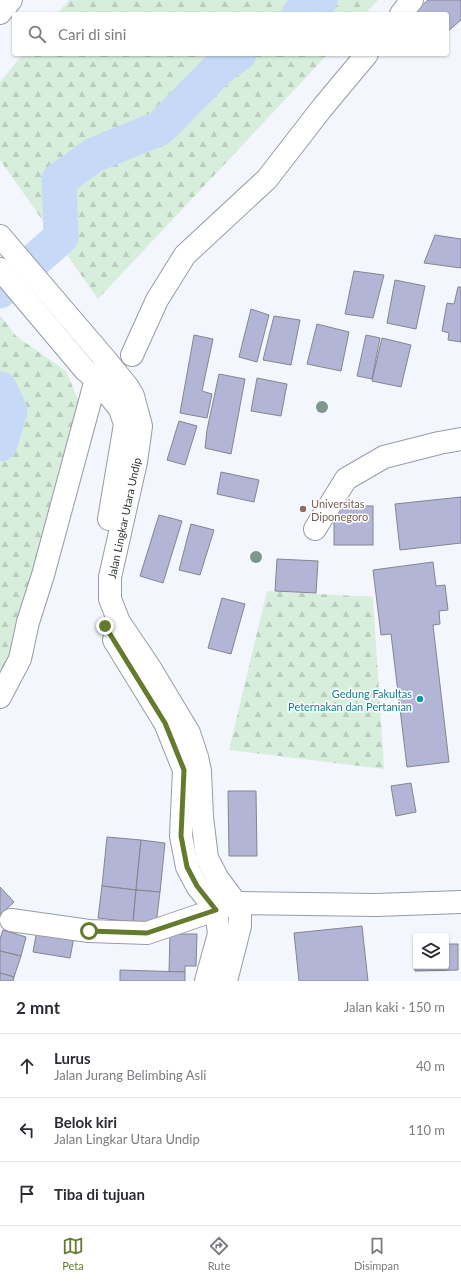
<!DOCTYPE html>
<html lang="id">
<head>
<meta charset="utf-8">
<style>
  body { margin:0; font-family:Lato,sans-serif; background:#f7f7f7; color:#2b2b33 }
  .controls { position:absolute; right:12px; bottom:12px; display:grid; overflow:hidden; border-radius:4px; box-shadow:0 1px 3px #0004 }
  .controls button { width:36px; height:36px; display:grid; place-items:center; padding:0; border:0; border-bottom:1px solid #e1e1e2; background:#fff; color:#2b2b33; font:20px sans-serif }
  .stop { position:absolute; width:12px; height:12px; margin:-9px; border:3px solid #647b2d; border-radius:50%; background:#fff }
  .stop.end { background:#647b2d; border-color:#fff; box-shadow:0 1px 4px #0008 }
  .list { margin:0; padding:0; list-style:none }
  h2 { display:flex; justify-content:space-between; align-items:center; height:52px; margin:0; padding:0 16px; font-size:17px }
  h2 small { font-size:13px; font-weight:400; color:#7c7c81 }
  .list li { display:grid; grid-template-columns:26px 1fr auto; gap:12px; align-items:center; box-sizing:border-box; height:64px; padding:0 16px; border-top:1px solid #e1e1e2 }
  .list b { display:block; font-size:15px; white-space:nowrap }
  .list p { margin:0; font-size:13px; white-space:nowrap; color:#7c7c81 }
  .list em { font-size:13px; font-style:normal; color:#7c7c81 }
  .icon { flex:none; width:22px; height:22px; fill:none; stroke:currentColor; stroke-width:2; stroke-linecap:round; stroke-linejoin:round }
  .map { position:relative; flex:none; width:461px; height:981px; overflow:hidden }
  .search { position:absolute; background:#fff; box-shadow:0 1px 3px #0004; left:12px; right:12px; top:12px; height:44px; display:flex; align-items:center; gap:10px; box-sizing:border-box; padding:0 14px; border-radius:4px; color:#7c7c81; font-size:15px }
  .sheet { height:244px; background:#fff }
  nav { display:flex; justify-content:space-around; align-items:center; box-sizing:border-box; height:56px; border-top:1px solid #e1e1e2; background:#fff; font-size:11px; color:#7c7c81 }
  nav a { display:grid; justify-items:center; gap:2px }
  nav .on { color:#647b2d }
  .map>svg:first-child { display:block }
  .forest { fill:url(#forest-firs) }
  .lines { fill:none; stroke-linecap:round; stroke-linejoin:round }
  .river { stroke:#c6daf7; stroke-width:35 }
  .building { fill:#b3b5d6; stroke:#84858e }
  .minor-casing { stroke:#979ba4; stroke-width:24 }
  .minor { stroke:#fff; stroke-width:22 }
  .tree { fill:#7d988a }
  .route { stroke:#647b2d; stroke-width:5 }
  .education-dot { fill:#8d6e63; stroke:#fff; stroke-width:1.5 }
  .culture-dot { fill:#0f9aa8; stroke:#fff; stroke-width:1.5 }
  .labels { text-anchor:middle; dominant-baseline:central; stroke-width:3; stroke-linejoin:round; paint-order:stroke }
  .education-label { font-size:11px; fill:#785e54; stroke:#fff; text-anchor:start }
  .street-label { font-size:11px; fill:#323337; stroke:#fff }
  .culture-label { font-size:11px; fill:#0d838f; stroke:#fff; text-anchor:end }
</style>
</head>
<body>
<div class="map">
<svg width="461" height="981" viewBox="0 0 461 981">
  <defs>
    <pattern id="forest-firs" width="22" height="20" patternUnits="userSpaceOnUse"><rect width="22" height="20" fill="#d8eedc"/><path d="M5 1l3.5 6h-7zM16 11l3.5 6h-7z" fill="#bacdbd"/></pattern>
  </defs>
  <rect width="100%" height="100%" fill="#f3f6fd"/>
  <g class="forest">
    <path d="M69 0H378L365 14H57Z"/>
    <path d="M23 54H328L98 299 0 160V82Z"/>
    <path d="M0 315 16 336 66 371 79 402 22 615 3 675 0 680V463L8 451 18 413 0 375Z"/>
    <path d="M267 591 373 597 384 769 229 750Z"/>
  </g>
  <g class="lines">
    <g class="river">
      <path d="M299 14 320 0"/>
      <path d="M0 291 61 237 59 180 94 155 160 128 220 67 239 54"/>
      <path d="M0 389 10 411 0 444"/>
    </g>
  </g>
  <g class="building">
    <path d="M428 0H461V20L447 32V14H412Z"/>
    <path d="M435 235 461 239V268L424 263Z"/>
    <path d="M354 271 384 275 373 318 345 314Z"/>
    <path d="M395 280 425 286 416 329 387 323Z"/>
    <path d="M458 287H461V342L448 340 449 333 442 331 447 303 454 304Z"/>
    <path d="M251 309 269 315 257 362 239 357Z"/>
    <path d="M274 316 300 320 291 365 263 360Z"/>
    <path d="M317 324 349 332 341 371 307 364Z"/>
    <path d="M194 335 213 339 202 391 212 394 207 418 180 413Z"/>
    <path d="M366 335 380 338 372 379 357 376Z"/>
    <path d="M382 338 411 345 401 387 372 381Z"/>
    <path d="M219 374 245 379 231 454 205 448 207 430Z"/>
    <path d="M257 378 287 384 281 416 251 411Z"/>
    <path d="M179 421 197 426 185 465 167 460Z"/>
    <path d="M221 472 259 480 254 502 217 494Z"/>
    <path d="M461 497V543L400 550 395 504Z"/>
    <rect x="334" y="506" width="39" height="39"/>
    <path d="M159 515 182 521 163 583 140 576Z"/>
    <path d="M191 524 214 530 200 575 179 570Z"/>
    <path d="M277 559 318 561 316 593 275 591Z"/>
    <path d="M433 562 436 586 445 585 448 610 439 611 440 624 433 625 449 762 407 767 391 634 381 635 373 570Z"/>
    <path d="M222 598 245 604 231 654 208 648Z"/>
    <path d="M411 783 416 812 396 816 391 786Z"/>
    <path d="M228 791H256L257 856H229Z"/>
    <path d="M107 837 141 840 136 890 102 886Z"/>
    <path d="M141 840 165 843 160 892 136 890Z"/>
    <path d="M102 886 136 890 133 922 98 918Z"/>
    <path d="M0 887 14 902 0 915Z"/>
    <path d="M136 890 160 892 156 924 133 922Z"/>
    <path d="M362 926 368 981H299L294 933Z"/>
    <path d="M3 930 26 937 21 956 0 951V939Z"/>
    <path d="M37 930 74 937 70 958 33 952Z"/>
    <path d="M170 934H197L196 966H185V972H169Z"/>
    <path d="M446 944H458V970L415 971 414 945H416V966H446Z"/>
    <path d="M0 951 21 956 14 977 0 973Z"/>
    <path d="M120 970 185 972V981H120Z"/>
    <path d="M0 973 14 977 13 981H0Z"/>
  </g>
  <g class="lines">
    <defs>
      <g id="minor">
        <path d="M0 13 11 0"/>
        <path d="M401 14 412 0"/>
        <path d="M0 236 105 359 127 386 133 396 141 426 136 462 110 577V599L119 622 150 668 189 733 197 757 200 771 202 817 207 858 218 879 236 903 240 913V926L226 981"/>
        <path d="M0 269 85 370 96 379 120 409 125 424 109 519"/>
        <path d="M132 355 157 300 185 255 267 179 322 108 367 54"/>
        <path d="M315 529 346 479 384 457 439 443 461 439"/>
        <path d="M114 640 165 723 184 770 181 836 187 867 197 886 216 910 219 934 206 981"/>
        <path d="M0 697 20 659 28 622 43 575 96 379"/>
        <path d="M11 920 89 931 147 933 236 903 376 905 461 902"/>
      </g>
    </defs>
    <use href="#minor" class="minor-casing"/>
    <use href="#minor" class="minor"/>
  </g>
  <g class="tree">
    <circle cx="322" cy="407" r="6"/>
    <circle cx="256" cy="557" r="6"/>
  </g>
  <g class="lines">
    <path class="route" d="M89 931 147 933 216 910 197 886 187 867 181 836 184 770 165 723 105 626"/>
  </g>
  <circle class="education-dot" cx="303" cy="509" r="4"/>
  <circle class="culture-dot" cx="420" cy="699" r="4"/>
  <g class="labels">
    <g class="education-label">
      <text x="311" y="503">Universitas<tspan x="311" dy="13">Diponegoro</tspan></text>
    </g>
    <g class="street-label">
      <text transform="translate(124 518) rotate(-78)">Jalan Lingkar Utara Undip</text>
    </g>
    <g class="culture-label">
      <text x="412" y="693">Gedung Fakultas<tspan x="412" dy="13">Peternakan dan Pertanian</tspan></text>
    </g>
  </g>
</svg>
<div class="controls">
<button><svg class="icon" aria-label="layers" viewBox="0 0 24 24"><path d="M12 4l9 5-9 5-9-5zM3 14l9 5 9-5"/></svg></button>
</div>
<div class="stop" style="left:89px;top:931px"></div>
<div class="stop end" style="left:105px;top:626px"></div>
<div class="search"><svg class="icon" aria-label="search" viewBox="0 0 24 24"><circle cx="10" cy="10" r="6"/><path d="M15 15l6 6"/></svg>Cari di sini</div>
</div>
<section class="sheet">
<h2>2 mnt<small>Jalan kaki · 150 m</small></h2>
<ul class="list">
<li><svg class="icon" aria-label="ahead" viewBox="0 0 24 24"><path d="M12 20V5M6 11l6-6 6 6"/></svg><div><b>Lurus</b><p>Jalan Jurang Belimbing Asli</p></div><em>40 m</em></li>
<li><svg class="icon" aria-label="left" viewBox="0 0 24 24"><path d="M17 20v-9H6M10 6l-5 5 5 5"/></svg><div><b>Belok kiri</b><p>Jalan Lingkar Utara Undip</p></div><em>110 m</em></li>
<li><svg class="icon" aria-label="arrive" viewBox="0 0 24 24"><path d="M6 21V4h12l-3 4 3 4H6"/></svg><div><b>Tiba di tujuan</b></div></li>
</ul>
</section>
<nav>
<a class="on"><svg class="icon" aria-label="map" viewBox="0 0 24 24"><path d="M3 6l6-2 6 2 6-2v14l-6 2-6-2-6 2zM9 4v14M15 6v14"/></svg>Peta</a>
<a><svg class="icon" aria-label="directions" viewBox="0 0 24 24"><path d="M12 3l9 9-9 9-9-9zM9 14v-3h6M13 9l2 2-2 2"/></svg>Rute</a>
<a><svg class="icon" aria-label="saved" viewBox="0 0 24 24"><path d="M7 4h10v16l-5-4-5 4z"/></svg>Disimpan</a>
</nav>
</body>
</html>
